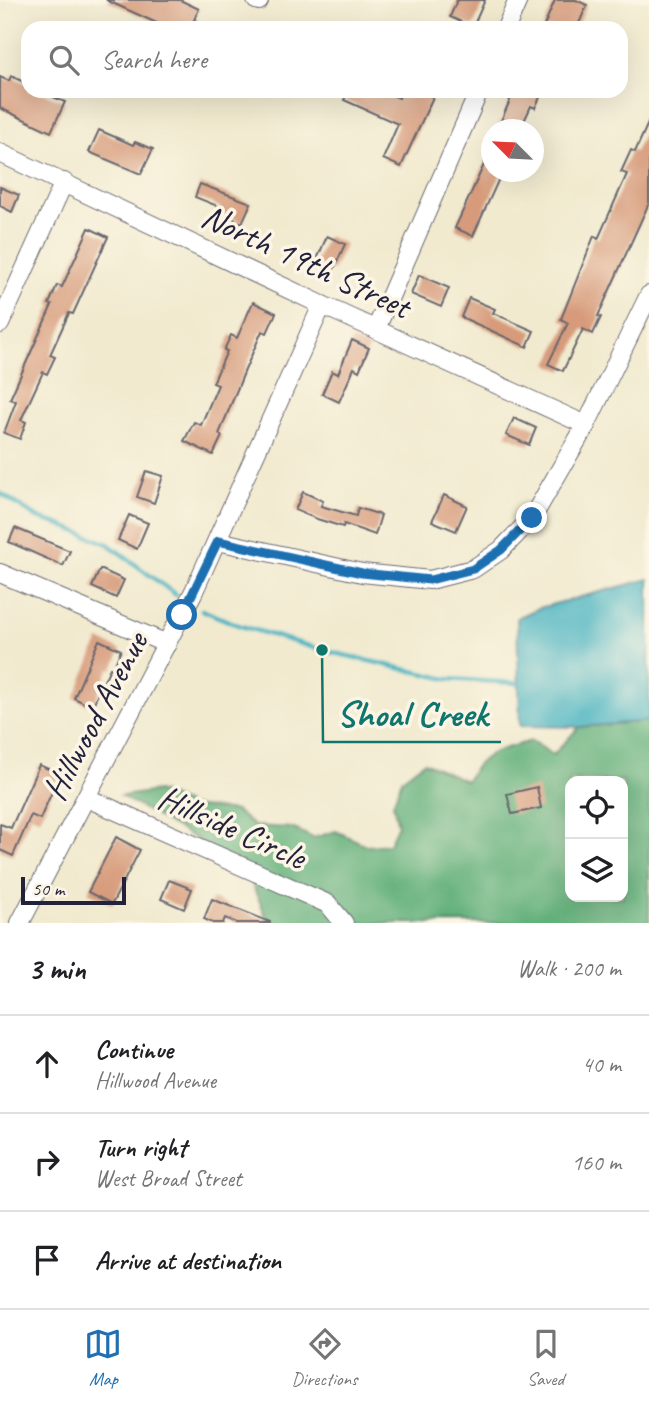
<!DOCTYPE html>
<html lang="en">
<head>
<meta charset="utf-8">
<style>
  body { margin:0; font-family:Caveat,sans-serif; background:#f6f6f6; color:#202124 }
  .controls { position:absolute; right:21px; bottom:21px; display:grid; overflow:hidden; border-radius:14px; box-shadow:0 7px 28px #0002 }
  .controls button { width:63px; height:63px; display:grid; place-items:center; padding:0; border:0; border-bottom:2px solid #e0e0e0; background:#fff; color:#202124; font:35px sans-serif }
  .compass { position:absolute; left:481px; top:119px; width:63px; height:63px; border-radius:50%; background:#fff; box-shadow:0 7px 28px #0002; rotate:294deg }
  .scale { position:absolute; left:21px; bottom:18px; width:105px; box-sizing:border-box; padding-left:7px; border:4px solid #22223b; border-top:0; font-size:19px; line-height:24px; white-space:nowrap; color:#22223b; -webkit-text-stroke:5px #fcf5e5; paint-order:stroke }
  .stop { position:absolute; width:21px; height:21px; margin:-16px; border:5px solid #1f6fb2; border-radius:50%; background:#fff }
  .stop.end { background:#1f6fb2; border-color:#fff; box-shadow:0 2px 7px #0008 }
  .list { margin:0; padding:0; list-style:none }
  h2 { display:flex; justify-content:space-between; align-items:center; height:91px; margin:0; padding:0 28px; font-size:30px }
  h2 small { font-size:23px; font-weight:400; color:#757577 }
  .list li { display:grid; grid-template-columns:46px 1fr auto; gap:21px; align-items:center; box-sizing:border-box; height:98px; padding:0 28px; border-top:2px solid #e0e0e0 }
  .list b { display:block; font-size:26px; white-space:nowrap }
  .list p { margin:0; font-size:23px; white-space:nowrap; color:#757577 }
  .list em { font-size:23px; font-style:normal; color:#757577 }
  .icon { flex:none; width:38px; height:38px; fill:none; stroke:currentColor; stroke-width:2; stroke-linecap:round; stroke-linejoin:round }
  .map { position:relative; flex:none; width:649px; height:923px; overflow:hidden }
  .search { position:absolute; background:#fff; box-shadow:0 7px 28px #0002; left:21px; right:21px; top:21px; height:77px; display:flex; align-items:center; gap:18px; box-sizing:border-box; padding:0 24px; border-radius:21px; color:#757577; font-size:26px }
  .sheet { height:385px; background:#fff }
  nav { display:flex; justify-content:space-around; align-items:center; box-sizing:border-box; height:98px; border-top:2px solid #e0e0e0; background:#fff; font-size:19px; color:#757577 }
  nav a { display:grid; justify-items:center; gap:4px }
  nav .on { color:#1f6fb2 }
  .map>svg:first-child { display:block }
  .forest { fill:#62b07a; stroke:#42695a; stroke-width:2; fill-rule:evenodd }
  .water { fill:#44b2c1; stroke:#336a7e; stroke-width:2 }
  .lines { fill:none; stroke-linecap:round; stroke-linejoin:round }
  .stream { stroke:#44b2c1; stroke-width:4.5 }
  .building { fill:#d79b7c }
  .minor-casing { stroke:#6a686f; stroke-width:20 }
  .minor { stroke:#fff; stroke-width:18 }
  .route { stroke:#1f6fb2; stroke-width:9 }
  .labels { text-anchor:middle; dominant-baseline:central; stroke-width:7; stroke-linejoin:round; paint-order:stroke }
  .street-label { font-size:35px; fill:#22223b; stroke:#fcf5e5 }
  .leader { fill:none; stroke:#0f766e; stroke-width:2.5 }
  .callout-dot { fill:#0f766e; stroke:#fcf5e5; stroke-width:2.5 }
  .callout-label { font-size:37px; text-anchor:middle; font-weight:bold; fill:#0f766e; stroke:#fcf5e5; stroke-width:7; stroke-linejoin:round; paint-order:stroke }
</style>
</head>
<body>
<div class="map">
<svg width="649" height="923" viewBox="0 0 649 923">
  <rect width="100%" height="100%" fill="#fcf5e5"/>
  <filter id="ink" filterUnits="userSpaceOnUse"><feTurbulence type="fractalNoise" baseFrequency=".0143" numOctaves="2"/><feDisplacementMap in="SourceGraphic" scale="14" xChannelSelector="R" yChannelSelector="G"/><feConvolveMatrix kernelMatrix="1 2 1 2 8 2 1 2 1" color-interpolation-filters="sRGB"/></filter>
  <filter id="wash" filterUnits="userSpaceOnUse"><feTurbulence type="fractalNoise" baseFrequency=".00686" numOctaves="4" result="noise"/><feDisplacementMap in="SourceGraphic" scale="28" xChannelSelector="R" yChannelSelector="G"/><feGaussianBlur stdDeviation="1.57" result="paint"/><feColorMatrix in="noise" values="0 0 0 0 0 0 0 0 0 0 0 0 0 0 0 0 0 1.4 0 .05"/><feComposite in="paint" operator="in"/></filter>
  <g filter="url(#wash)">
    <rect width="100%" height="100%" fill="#f1eacf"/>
    <path class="forest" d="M649 721V923H272L267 919 245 867 121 796 158 791 191 806 236 811 254 826 292 828 313 838 336 831 368 846 389 844 398 825 393 804 402 779 424 762 466 781C483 751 501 749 532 741L553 755 579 727ZM570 781H623V897H570Z"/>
    <path class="water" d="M649 579V721L579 727 520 726 517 618 539 608Z"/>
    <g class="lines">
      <g class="stream">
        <path d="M0 493 38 518 58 524 108 544 176 595"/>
        <path d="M202 610 238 625 322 650 447 679 517 683"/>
      </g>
    </g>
    <g id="blocks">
      <g class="building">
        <path d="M106 0H180L199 9 194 20 212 28H159L161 25Z"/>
        <path d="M457 0H485L473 27 450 17Z"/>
        <path d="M555 0H576L587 5 577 28H543Z"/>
        <path d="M11 76 28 84V91H39L65 102 51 132 0 108V77L9 81Z"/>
        <path d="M348 91H383L399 98 402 91H419L433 97 401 167 383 159 398 124 344 100Z"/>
        <path d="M514 91H543L535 108 531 106 520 130H497Z"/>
        <path d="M649 121V203L598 316 601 317 593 334 583 329 563 371 548 364 568 323 561 319 594 236 598 239 627 174 621 172 631 150 635 152Z"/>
        <path d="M99 130 133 145 135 142 153 149 141 174 89 152Z"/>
        <path d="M492 147V172H502L473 236 455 228Z"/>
        <path d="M200 184 251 203 242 223 218 212 220 207 195 197Z"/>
        <path d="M0 187 19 195 12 212 0 206Z"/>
        <path d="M89 228 108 237 73 314 69 313 50 355 55 357 47 374 43 372 21 420 26 422 20 439 4 433 16 401 10 399 52 305 49 304 57 285 62 287Z"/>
        <path d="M327 236 345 244 333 271 315 264Z"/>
        <path d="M419 275 449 288 441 307 411 294Z"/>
        <path d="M469 298 495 309 493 313 534 331 527 347 461 317Z"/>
        <path d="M253 302 276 313 267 333 262 331 245 370 219 434 222 436 213 455 184 441 194 422 201 425 218 385 213 383 227 351 224 350 231 335 237 338Z"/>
        <path d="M352 340 369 348 359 371 354 368 339 402 322 394 332 371 338 374Z"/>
        <path d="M514 418 536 428 529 445 506 435Z"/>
        <path d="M146 471 163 476 154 503 137 497Z"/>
        <path d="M303 492 323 501 321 506 356 516 358 508 381 515 375 535 344 524 343 527 317 519 295 510Z"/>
        <path d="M444 495 467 506 456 531 432 521Z"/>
        <path d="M129 515 148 523 137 549 118 540Z"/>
        <path d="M15 528 70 551 63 566 9 542Z"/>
        <path d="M100 569 124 580 116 598 92 587Z"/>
        <path d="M99 640 121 650 113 669 110 668 92 707 74 698Z"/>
        <path d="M39 765 60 774 40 819 31 815 13 856 0 850V824L11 828Z"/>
        <path d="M537 787 541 808 512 814 507 794Z"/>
        <path d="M116 837 140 850 112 904 88 892Z"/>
        <path d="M169 880 192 889 184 909 161 899Z"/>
        <path d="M212 899 270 922V923H237L225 918 223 923H213L204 919Z"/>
      </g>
    </g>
  </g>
  <g filter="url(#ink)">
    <use href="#blocks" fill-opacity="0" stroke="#6a686f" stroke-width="2"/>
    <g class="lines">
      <defs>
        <g id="minor">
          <path d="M256 0 259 1"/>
          <path d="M506 28 518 0"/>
          <path d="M0 153 322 305 586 425"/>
          <path d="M0 324 64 182"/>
          <path d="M376 329 479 91"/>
          <path d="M218 541 362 573 430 580 473 569 501 550 532 518 586 425 649 295"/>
          <path d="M0 573 167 644"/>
          <path d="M87 798 328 904 344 923"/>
          <path d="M20 923 194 591 322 305"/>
        </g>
      </defs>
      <use href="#minor" class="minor-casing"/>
      <use href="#minor" class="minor"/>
    </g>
  </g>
  <g class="lines" filter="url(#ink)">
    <path class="route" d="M182 615 218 541 362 573 430 580 473 569 501 550 532 518"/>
  </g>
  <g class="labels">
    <g class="street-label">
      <text transform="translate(306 261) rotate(25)">North 19th Street</text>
      <text transform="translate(95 716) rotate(-62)">Hillwood Avenue</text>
      <text transform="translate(232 827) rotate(24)">Hillside Circle</text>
    </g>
  </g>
  <path class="leader" d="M322 650L323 742H501"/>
  <circle class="callout-dot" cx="322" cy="650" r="7"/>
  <g class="callout-label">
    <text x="412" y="726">Shoal Creek</text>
  </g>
</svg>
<div class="controls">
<button><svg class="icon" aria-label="locate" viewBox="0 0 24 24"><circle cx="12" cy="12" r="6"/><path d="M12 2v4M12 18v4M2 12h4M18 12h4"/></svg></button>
<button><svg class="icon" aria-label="layers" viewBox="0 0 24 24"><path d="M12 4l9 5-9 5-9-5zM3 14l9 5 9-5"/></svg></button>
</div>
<svg class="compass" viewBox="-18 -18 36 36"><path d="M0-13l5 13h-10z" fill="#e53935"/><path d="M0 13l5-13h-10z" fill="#757577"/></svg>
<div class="scale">50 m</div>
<div class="stop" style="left:182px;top:615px"></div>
<div class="stop end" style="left:532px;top:518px"></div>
<div class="search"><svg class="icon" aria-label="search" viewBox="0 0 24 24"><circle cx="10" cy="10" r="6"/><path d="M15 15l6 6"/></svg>Search here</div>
</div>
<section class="sheet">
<h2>3 min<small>Walk · 200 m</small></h2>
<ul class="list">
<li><svg class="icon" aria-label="ahead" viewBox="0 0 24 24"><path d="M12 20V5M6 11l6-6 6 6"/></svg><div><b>Continue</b><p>Hillwood Avenue</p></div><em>40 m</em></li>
<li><svg class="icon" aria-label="right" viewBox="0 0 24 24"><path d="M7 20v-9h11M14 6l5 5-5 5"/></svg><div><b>Turn right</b><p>West Broad Street</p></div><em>160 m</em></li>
<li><svg class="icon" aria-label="arrive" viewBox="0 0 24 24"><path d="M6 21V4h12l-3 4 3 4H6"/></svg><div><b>Arrive at destination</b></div></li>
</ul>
</section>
<nav>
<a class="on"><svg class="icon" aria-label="map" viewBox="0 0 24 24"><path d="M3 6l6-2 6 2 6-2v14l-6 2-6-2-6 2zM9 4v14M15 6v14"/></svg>Map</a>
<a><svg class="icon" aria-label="directions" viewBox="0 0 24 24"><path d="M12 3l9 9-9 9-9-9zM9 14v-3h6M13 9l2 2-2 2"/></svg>Directions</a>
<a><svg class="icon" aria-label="saved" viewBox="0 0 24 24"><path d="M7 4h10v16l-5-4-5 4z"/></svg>Saved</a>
</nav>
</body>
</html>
